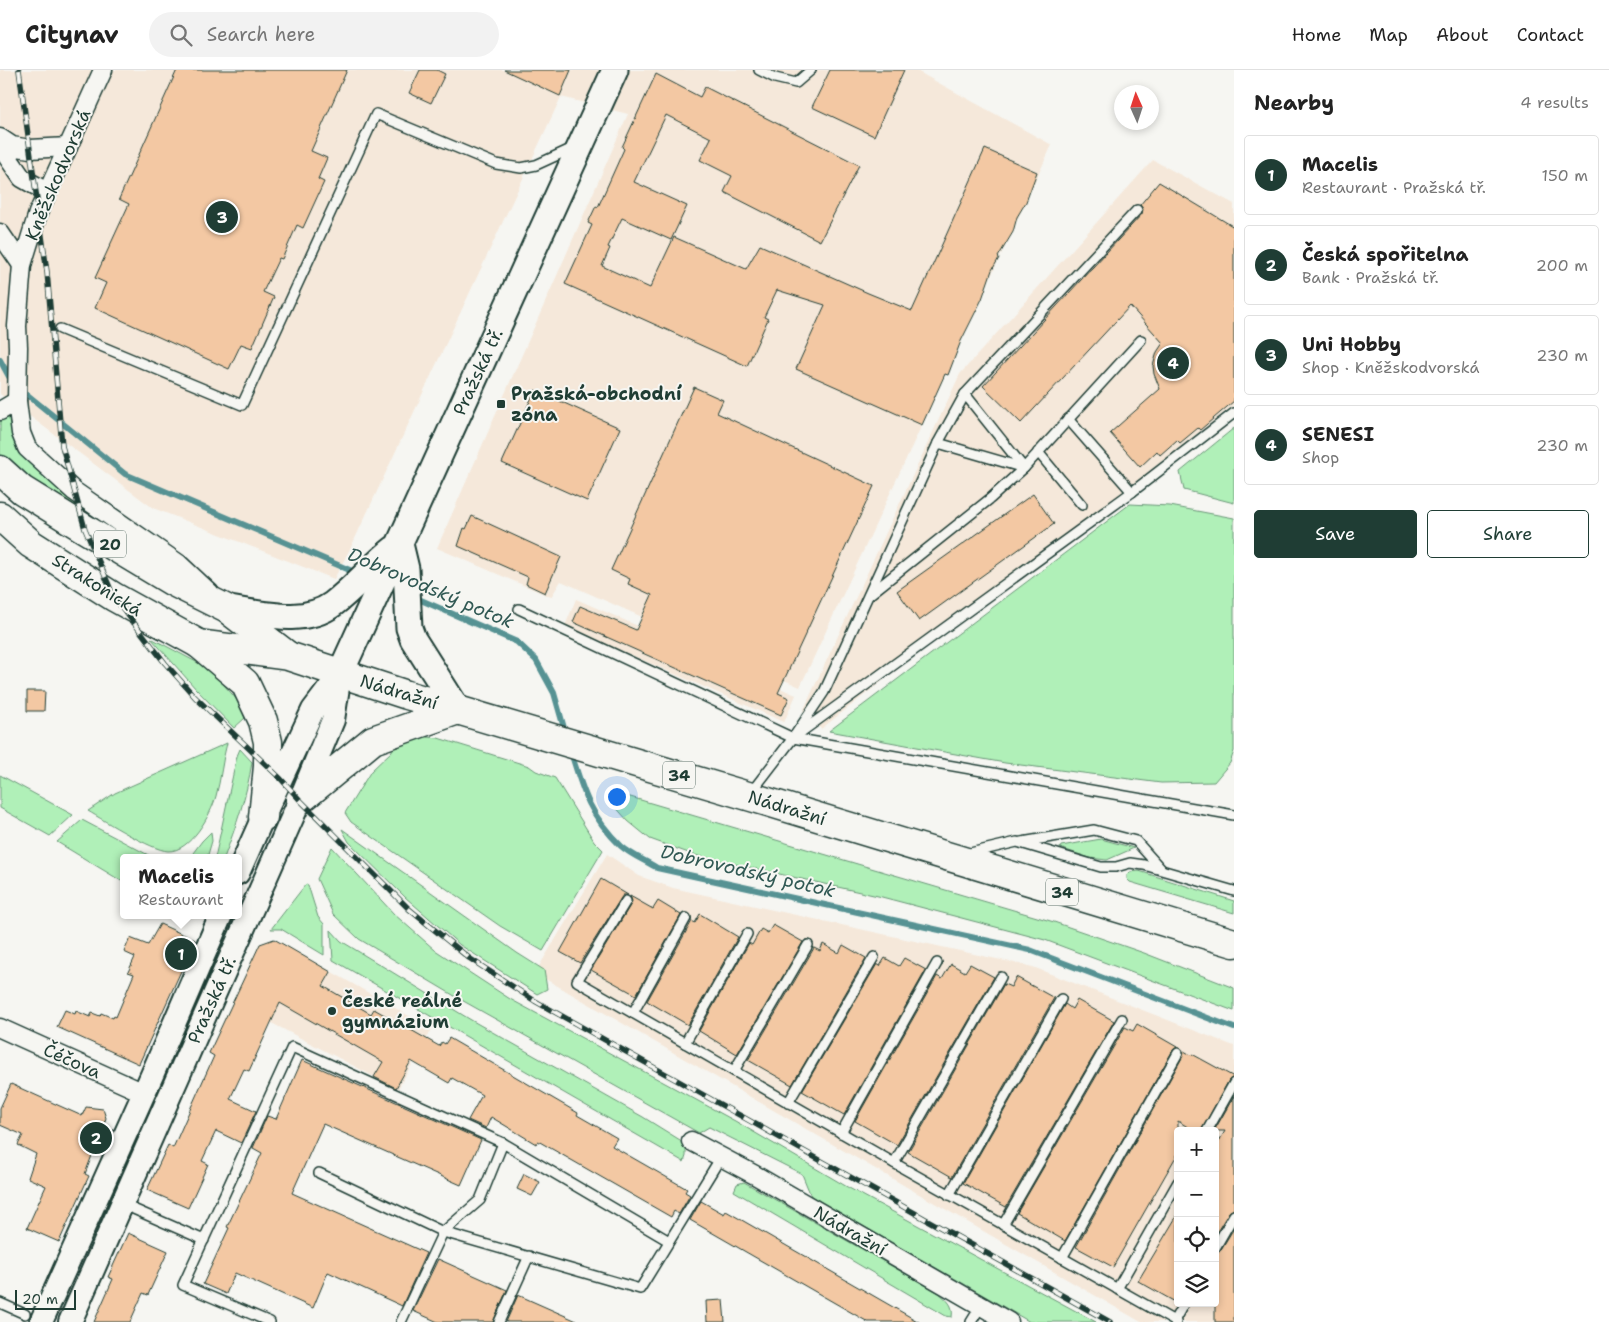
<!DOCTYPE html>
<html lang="en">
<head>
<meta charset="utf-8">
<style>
  body { margin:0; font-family:"Shantell Sans",sans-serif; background:#f2f2f2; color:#222 }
  .controls { position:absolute; right:15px; bottom:15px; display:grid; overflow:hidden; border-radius:5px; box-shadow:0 2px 8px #0003 }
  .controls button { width:45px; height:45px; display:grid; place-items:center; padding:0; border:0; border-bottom:1px solid #e0e0e0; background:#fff; color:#222; font:25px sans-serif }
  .compass { position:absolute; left:1114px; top:15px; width:45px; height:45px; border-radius:50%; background:#fff; box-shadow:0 2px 8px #0003; rotate:357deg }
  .scale { position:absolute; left:15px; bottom:12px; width:61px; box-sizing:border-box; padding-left:5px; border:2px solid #1f3d34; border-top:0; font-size:14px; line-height:18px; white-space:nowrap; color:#1f3d34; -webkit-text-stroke:4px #f6f6f2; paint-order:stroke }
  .you { position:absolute; left:616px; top:726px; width:18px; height:18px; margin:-12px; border:4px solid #fff; border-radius:50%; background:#1a73e8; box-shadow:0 0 0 8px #1a73e833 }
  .badge { display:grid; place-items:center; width:32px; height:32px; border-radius:50%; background:#1f3d34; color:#fff; font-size:16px; font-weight:700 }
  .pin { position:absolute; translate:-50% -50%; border:2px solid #fff; box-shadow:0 1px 5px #0006 }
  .popup { position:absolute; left:120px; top:784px; width:122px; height:65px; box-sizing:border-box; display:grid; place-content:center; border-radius:5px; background:#fff; filter:drop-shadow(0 1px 4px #0005); font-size:16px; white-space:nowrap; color:#767676 }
  .popup b { font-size:19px; color:#222 }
  .popup::after { content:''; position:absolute; left:50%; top:100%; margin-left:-10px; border:10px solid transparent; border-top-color:#fff }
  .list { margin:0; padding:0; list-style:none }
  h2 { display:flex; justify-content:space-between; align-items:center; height:65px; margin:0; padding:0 20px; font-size:21px }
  h2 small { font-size:16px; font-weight:400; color:#767676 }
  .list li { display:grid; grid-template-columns:32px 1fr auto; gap:15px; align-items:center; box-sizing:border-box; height:80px; margin:0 10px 10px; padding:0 10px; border:1px solid #e0e0e0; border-radius:5px }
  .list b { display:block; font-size:19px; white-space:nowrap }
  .list p { margin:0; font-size:16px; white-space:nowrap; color:#767676 }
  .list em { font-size:16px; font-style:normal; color:#767676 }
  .actions { display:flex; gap:10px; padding:15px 20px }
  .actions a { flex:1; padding:11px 0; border:1px solid #1f3d34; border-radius:5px; text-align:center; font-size:18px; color:#1f3d34 }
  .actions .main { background:#1f3d34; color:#fff }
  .icon { flex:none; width:28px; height:28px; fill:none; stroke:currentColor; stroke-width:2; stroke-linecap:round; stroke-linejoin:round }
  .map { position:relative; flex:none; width:1234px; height:1252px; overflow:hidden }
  header { display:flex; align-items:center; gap:30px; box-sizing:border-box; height:70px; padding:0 25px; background:#fff; border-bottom:1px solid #e0e0e0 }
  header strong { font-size:24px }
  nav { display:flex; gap:28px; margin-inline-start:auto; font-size:18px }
  .search { width:350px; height:45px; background:#f2f2f2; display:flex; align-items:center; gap:12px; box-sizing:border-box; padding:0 18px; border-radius:28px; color:#767676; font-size:19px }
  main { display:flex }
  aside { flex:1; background:#fff }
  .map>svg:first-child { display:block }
  .built { fill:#f5e8da; fill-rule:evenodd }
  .green { fill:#b0f0b8; stroke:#689676 }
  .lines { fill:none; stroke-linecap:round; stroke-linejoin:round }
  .stream { stroke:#569293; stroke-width:6 }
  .building { fill:#f3c8a3; stroke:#1f3d34 }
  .service-casing { stroke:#1f3d34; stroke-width:12 }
  .minor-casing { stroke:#1f3d34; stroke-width:21 }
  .tertiary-casing { stroke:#1f3d34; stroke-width:26 }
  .secondary-casing { stroke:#1f3d34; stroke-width:29 }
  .primary-casing { stroke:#1f3d34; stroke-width:31 }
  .service { stroke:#f6f6f2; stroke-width:9 }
  .minor { stroke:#f6f6f2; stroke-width:18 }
  .tertiary { stroke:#f6f6f2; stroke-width:22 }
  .secondary { stroke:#f6f6f2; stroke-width:25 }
  .primary { stroke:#f6f6f2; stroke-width:28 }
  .rail-casing { stroke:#1f3d34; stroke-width:5.5 }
  .rail { stroke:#f6f6f2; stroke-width:4; stroke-dasharray:11; stroke-linecap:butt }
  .poi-dot { fill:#1f3d34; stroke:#f6f6f2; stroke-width:2 }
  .labels { text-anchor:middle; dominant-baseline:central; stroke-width:4; stroke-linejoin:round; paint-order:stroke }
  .shield { fill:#f6f6f2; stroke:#60746d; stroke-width:1 }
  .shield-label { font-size:16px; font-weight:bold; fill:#1f3d34 }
  .street-label { font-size:18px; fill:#1f3d34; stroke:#f6f6f2 }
  .poi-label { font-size:18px; font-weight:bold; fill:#1f3d34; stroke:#f6f6f2; text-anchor:start }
  .water-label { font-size:19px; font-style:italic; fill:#315954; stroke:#f6f6f2 }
</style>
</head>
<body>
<header>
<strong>Citynav</strong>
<div class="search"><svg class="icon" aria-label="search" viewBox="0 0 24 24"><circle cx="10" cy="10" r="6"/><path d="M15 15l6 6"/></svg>Search here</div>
<nav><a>Home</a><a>Map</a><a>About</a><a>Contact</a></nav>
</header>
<main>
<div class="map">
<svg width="1234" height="1252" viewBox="0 0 1234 1252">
  <rect width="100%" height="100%" fill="#f6f6f2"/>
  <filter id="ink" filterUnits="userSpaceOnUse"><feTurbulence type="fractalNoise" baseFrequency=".02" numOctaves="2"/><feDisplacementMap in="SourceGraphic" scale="10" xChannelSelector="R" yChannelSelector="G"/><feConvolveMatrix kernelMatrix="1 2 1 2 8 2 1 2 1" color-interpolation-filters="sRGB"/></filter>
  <g filter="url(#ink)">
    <g class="built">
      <path d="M0 0H915L1052 75 800 617 561 511 551 527 437 478 628 44 561 27 352 475 334 509 153 438 0 324Z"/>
      <path d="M1153 90 1234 134V335L821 659 803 641 960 304Z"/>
      <path d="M576 529 796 625 784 652 565 556Z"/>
      <path d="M607 784 639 806 673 818 1033 897 1234 976V1252H1141L535 903ZM1178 1061H1215V1233H1178Z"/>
      <path d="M274 869 432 959 398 1019 233 933 260 874Z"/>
    </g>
    <g class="green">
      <path d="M12 345 21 382 33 396 57 416 188 510 101 462 0 386V351Z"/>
      <path d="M1234 358V433L1184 420 1180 402Z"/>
      <path d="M1130 434 1170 436 1234 448V681L1230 693 1214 712 1161 713 1005 693 829 661Z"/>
      <path d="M151 568 200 594 217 607 239 632 245 648 234 658 196 619Z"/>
      <path d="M416 666 438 668 529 696 536 701 555 708 594 771 603 780 543 881 500 856 351 752 345 743 371 701 392 681V674Z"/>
      <path d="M227 673C222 691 221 709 216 726 211 745 190 782 168 781 151 780 105 751 88 741L115 723Z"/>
      <path d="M240 679 252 692C247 725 236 756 224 788H215L237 686Z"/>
      <path d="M0 705 73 745 50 766 0 738Z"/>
      <path d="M610 721 1054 852 1144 883 1234 918V941L1045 870 878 826 694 785 650 769 628 751 612 733Z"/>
      <path d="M82 750 154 788H124L123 812 57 772Z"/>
      <path d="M342 759 517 883 544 900 547 919 537 924 460 875 405 827 349 772Z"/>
      <path d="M211 762 212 771 207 788H187L190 787 202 771Z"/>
      <path d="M1101 769 1134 778 1107 790 1090 788 1060 778 1061 776Z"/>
      <path d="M332 777 394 844 435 880 510 929 735 1051 849 1118 1096 1252H1030L811 1126 802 1104 709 1057 699 1063 458 928 359 869 333 844 317 809Z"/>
      <path d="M1139 801 1234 831V843L1130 812 1127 809V805L1130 802Z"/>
      <path d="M306 814 308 815 318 847 324 854V885L281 859H271Z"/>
      <path d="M331 860 341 871 471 950 643 1047 680 1070 686 1077V1086L684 1092 333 890Z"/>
      <path d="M744 1112 939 1223C947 1230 954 1235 952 1247L946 1246 734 1121 737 1114Z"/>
    </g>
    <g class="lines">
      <g class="stream">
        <path d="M0 290 12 312"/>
        <path d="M19 318 125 404 359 504"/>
        <path d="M414 527 517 572 536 590 554 623 566 665"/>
        <path d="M571 682C583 722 590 746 621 776 631 785 646 791 657 798L1030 880 1234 958"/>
      </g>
    </g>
    <g class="building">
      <path d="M177 0H347L311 81 327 88 318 109 324 112 303 158 297 155 282 189 279 188 263 222 274 227 252 278 241 274 229 299 95 238 106 213 95 208 129 134 119 129Z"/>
      <path d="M420 0H437L445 4 431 33 409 23Z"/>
      <path d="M504 0H571L560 26Z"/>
      <path d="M830 0H904L874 66 812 37Z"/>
      <path d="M656 4 700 27 705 17 859 95 820 171 724 122 732 106 700 90 711 68 666 45 634 112 687 136 671 170 622 148 608 177 610 178 602 196 650 218 674 167 746 199 760 175 868 223 912 241 985 79 1037 102 1026 132 1017 147 1013 162 998 187 999 188 992 200 982 229 961 271 948 305 945 304 922 355 796 299 825 235 777 220 764 247 768 249 747 296 565 214 592 155 588 153 596 136 598 137 624 79 622 77Z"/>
      <path d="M1159 112 1234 157V331L1200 360 1198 358 1180 373 1177 370 1160 385 1157 381 1140 397 1110 363 1160 319 1154 304 1153 296 1157 282 1163 273 1130 236 1021 353 983 316 1142 144 1143 139 1140 135Z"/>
      <path d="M694 317 723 330 717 343 874 416 778 623 789 628 781 645 573 552 580 536 636 560 652 525 628 514 630 509 611 500Z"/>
      <path d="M535 320 620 358 587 431 502 393Z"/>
      <path d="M1033 424 1054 454 919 551 897 521Z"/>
      <path d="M472 446 561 487 545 523 526 514 528 507 458 476 464 458 466 459Z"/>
      <path d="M27 621H45L44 641H27Z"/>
      <path d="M601 809 628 825H623L621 828 580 893 560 882Z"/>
      <path d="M630 826 653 839 658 831 681 845 636 925 591 900 631 834 632 831Z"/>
      <path d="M700 844 738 867 688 955 647 931 692 851 695 853Z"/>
      <path d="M160 854 195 870 139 994 57 957 65 940 75 944 76 941 90 947 92 943 100 946 101 943 113 948 114 946 116 947 134 904 128 902 135 887 124 882 130 868 148 875Z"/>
      <path d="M773 855 803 872 737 984 699 961 749 873 752 875 761 859 768 863Z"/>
      <path d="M274 869 331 902 323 916 371 944 374 939 439 976 442 972 445 974 449 968 578 1043 577 1045 617 1068 612 1076 687 1119 685 1122 690 1125 679 1144 674 1141 671 1147 538 1071 536 1074 491 1047 486 1058 468 1050 482 1025 452 1008 449 1013 411 991 396 1018 374 1007 383 992 280 933 249 1001 244 999 230 1029 256 1041 241 1073 216 1061 202 1091 208 1094 188 1138 147 1120 168 1075 173 1078 188 1044 214 986 209 983 260 874Z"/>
      <path d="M823 874 839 883 843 875 866 888 792 1015 748 990 814 878 820 881Z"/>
      <path d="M885 888 899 896 904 888 926 900 844 1045 802 1021 877 894 880 896Z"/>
      <path d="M951 894 965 902 970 894 994 907 897 1075 855 1051 937 906 942 909Z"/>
      <path d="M1016 907 1054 928 952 1107 908 1082 1004 914 1011 917Z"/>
      <path d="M1077 930 1114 951 1006 1137 963 1113 1065 934 1072 939Z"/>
      <path d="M1137 954 1177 977 1173 980 1065 1171 1017 1143 1125 957 1133 961Z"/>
      <path d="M1184 981 1191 985 1192 984 1234 1007 1229 1010 1201 1061H1194L1178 1051V1083L1113 1197 1076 1177 1183 986Z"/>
      <path d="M302 990 481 1070 461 1115 323 1054 292 1123 426 1183 402 1236 328 1202 313 1238 235 1203 226 1224 203 1214 229 1158 227 1157 262 1083 253 1078 267 1046 276 1049Z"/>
      <path d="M11 1014 82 1046 86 1037 103 1039 106 1048 85 1104 89 1106 59 1172 27 1158 46 1116 28 1108 36 1084 18 1075 23 1065 0 1055V1038Z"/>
      <path d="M1234 1026V1139L1229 1142 1215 1165V1078L1225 1061H1214Z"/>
      <path d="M524 1104 540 1112 532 1126 517 1119Z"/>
      <path d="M701 1131 724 1144 726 1141 919 1252H868L690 1150Z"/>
      <path d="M1178 1144V1231L1177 1233 1138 1211Z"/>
      <path d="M1234 1158V1252H1215V1184L1220 1181Z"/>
      <path d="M128 1163 168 1181 148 1225 143 1223 130 1252H94L113 1209 108 1207Z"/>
      <path d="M438 1189 507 1220 493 1252H438L413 1241Z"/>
      <path d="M518 1225 579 1252H506Z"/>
      <path d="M723 1230 725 1252H707L706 1231Z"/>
    </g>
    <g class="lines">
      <defs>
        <g id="service">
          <path d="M759 0 775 8 796 13 811 0"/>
          <path d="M60 259 242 335 376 44 496 94 521 98 536 95 573 78"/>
          <path d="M1068 349 1132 422"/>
          <path d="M938 373 1024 398 1141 270"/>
          <path d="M1038 382 1082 435"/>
          <path d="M869 525 991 428 1024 398 965 324"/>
          <path d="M519 539 793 668 1234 745"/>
          <path d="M797 665 1132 422 1234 343"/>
          <path d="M750 724 793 668 824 622 938 373 965 324 1137 140"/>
          <path d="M1022 772 1094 760 1136 771 1161 799"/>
          <path d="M966 784 1017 772 1101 797H1116L1130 793 1144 795 1234 821"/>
          <path d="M626 831 577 911 894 1093 1176 1252"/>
          <path d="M633 943 686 848"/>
          <path d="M685 973 747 864"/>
          <path d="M734 1001 808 875"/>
          <path d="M788 1033 874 887"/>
          <path d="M1207 1061 1234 1013"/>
          <path d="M841 1063 937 893"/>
          <path d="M894 1093 1001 907"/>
          <path d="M319 1103 443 1162 401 1252"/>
          <path d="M949 1125 1061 929"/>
          <path d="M122 1134 204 1170"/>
          <path d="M1003 1155 1122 949"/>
          <path d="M443 1162 640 1219 721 1087"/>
          <path d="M443 1162 480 1130 503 1073 669 1171"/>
          <path d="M1215 1178 1234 1145"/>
          <path d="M1062 1188 1178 983"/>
          <path d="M1117 1219 1178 1112"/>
          <path d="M0 1233 25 1244"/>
          <path d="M1174 1251 1184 1233"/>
          <path d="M270 1252 183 1215 292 977 503 1073"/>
          <path d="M499 1252 529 1186"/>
          <path d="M971 1252 981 1236"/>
        </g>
        <g id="minor">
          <path d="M103 0 38 143 22 195 17 256 18 277 17 331 21 363 27 378 74 421 179 494 210 523"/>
          <path d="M0 68 12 76 30 79 68 77"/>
          <path d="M0 76 22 108 47 122"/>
          <path d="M0 163 22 195"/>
          <path d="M0 341 17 331"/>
          <path d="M0 958 144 1023"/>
          <path d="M691 1071 755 1105 1009 1252"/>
        </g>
        <g id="tertiary">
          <path d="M238 803 263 747 313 640 338 607"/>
          <path d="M41 1252 152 1005 221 845"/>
          <path d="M70 1252 300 730 333 650 340 604"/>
        </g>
        <g id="secondary">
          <path d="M400 474 406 499 409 558 413 569 458 640"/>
          <path d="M227 539C260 543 304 556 333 534 355 517 372 496 394 479"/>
          <path d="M340 604 615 0"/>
        </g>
        <g id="primary">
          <path d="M0 400 22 420 85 459 173 512 227 539 287 585"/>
          <path d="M0 446 31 474 114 527 199 574 245 613 263 651 268 672V696L263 747"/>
          <path d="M199 574 288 586 407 625 748 726 1234 873"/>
          <path d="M300 730 373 670 458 640"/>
        </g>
      </defs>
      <use href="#service" class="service-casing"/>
      <use href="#minor" class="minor-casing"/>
      <use href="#tertiary" class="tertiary-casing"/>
      <use href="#secondary" class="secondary-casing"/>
      <use href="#primary" class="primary-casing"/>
      <use href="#service" class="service"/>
      <use href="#minor" class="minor"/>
      <use href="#tertiary" class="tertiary"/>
      <use href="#secondary" class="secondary"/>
      <use href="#primary" class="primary"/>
      <defs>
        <path id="rail" d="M19 0 47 202 62 376 85 459 114 527 165 593 195 627 281 709 300 730 409 839 469 888 535 931 1110 1252"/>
      </defs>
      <use href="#rail" class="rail-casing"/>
      <use href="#rail" class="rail"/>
    </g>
  </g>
  <g class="poi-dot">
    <rect x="496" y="329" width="10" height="10" rx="2.5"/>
    <circle cx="332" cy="941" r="5"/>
  </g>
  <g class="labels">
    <g class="shield">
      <rect x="94" y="460.5" width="32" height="27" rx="4"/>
      <rect x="663" y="691.5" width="32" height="27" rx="4"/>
      <rect x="1046" y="808.5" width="32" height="27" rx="4"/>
    </g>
    <g class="shield-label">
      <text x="110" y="474">20</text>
      <text x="679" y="705">34</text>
      <text x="1062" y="822">34</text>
    </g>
    <g class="street-label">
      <text transform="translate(58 105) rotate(-67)">Kněžskodvorská</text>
      <text transform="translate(478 302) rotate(-65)">Pražská tř.</text>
      <text transform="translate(97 515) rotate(32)">Strakonická</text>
      <text transform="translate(399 622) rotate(17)">Nádražní</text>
      <text transform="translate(787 738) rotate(17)">Nádražní</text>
      <text transform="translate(212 930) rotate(-66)">Pražská tř.</text>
      <text transform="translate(72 991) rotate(24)">Čéčova</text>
      <text transform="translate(850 1161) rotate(30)">Nádražní</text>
    </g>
    <g class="poi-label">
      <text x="511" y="324">Pražská-obchodní<tspan x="511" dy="21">zóna</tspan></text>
      <text x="342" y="931">České reálné<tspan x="342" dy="21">gymnázium</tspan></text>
    </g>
    <g class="water-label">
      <text transform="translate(431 518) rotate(23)">Dobrovodský potok</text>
      <text transform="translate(748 801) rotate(13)">Dobrovodský potok</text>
    </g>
  </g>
</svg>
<div class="controls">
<button>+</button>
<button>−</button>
<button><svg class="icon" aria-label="locate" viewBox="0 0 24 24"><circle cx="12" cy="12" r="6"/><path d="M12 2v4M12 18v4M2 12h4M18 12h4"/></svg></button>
<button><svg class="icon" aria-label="layers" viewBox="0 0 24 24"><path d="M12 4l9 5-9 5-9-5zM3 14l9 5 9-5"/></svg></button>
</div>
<svg class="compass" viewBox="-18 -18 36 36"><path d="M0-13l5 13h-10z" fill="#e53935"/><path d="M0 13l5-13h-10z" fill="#767676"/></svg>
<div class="scale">20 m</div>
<div class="you"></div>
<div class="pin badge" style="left:181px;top:884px">1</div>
<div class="popup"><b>Macelis</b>Restaurant</div>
<div class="pin badge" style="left:96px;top:1068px">2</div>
<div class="pin badge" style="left:222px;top:147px">3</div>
<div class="pin badge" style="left:1173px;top:293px">4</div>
</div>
<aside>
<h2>Nearby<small>4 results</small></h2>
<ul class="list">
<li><span class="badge">1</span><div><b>Macelis</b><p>Restaurant · Pražská tř.</p></div><em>150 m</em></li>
<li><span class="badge">2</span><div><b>Česká spořitelna</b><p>Bank · Pražská tř.</p></div><em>200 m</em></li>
<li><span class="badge">3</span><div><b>Uni Hobby</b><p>Shop · Kněžskodvorská</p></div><em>230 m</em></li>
<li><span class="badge">4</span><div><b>SENESI</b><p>Shop</p></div><em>230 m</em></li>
</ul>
<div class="actions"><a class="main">Save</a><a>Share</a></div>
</aside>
</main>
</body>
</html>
